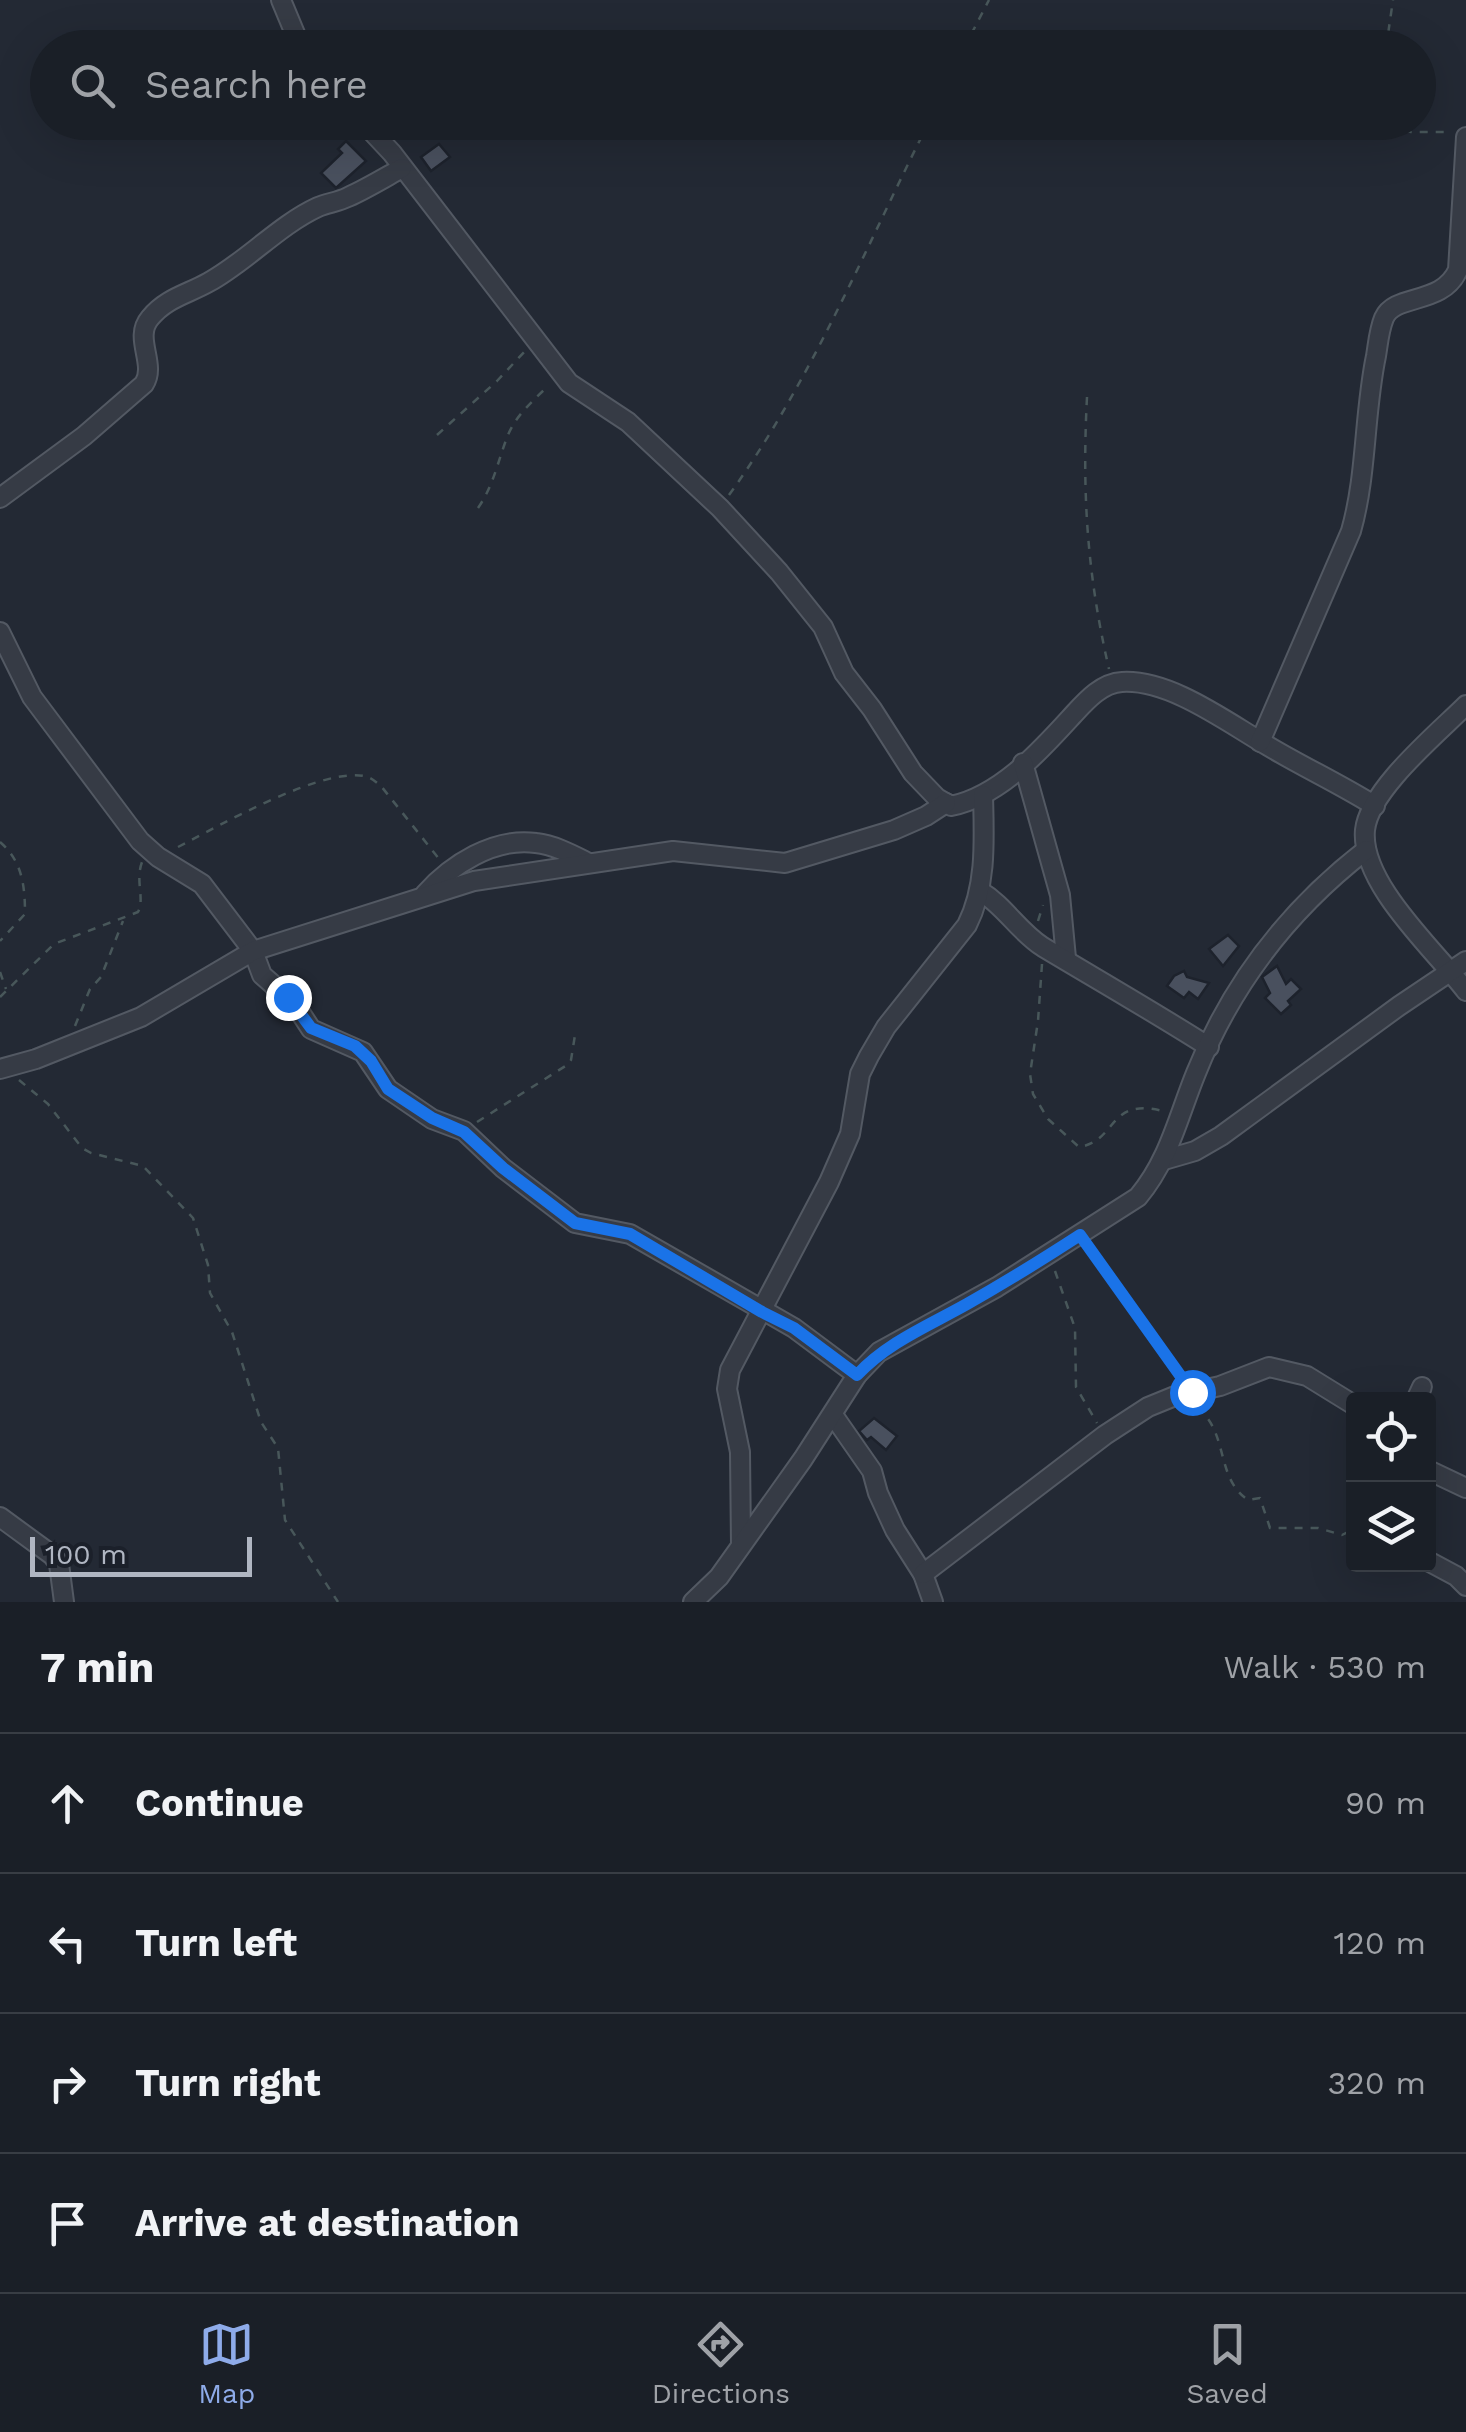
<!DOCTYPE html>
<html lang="en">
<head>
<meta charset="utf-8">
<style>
  body { margin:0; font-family:"Work Sans",sans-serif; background:#23272f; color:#f1f3f6 }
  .controls { position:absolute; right:30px; bottom:30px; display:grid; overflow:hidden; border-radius:10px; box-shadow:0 10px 40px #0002 }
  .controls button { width:90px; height:90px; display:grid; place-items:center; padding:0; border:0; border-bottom:2px solid #383d44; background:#1a1f27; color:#f1f3f6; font:50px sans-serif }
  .scale { position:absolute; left:30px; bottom:25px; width:222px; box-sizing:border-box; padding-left:10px; border:5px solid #b0b6c2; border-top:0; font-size:28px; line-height:35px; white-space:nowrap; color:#b0b6c2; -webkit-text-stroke:8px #1b202a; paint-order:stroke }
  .stop { position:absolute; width:30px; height:30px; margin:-22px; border:8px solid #1a73e8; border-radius:50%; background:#fff }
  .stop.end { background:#1a73e8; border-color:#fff; box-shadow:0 2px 10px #0008 }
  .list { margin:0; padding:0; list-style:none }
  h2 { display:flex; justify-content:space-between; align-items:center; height:130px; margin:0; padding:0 40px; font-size:42px }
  h2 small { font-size:32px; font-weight:400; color:#9fa2a7 }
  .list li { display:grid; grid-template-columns:65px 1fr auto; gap:30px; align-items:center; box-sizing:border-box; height:140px; padding:0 40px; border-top:2px solid #383d44 }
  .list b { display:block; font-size:38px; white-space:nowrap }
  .list em { font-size:32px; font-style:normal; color:#9fa2a7 }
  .icon { flex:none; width:55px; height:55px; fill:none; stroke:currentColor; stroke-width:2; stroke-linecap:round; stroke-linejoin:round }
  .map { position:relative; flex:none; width:1466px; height:1602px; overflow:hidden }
  .search { position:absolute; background:#1a1f27; box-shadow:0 10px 40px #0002; left:30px; right:30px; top:30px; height:110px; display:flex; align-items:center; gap:25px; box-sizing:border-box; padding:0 35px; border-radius:55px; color:#9fa2a7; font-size:38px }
  .sheet { height:690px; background:#1a1f27 }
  nav { display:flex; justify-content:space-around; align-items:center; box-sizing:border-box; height:140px; border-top:2px solid #383d44; background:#1a1f27; font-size:28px; color:#9fa2a7 }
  nav a { display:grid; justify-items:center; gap:5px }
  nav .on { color:#8eabe9 }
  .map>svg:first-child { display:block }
  .building { fill:#49505e; stroke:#1d222c; stroke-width:2.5 }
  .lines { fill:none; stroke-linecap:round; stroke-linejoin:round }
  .minor-casing { stroke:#535963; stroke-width:22 }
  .path { stroke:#48575a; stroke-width:2.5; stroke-dasharray:8 8; stroke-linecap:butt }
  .minor { stroke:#363b45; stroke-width:18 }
  .route { stroke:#1a73e8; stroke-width:12 }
</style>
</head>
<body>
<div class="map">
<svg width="1466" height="1602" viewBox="0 0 1466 1602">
  <rect width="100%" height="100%" fill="#232934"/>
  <g class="building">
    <path d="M346 141 366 161 336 188 321 173 342 153 338 149Z"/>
    <path d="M439 144 450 157 431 171 421 157Z"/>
    <path d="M1228 935 1239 946 1223 966 1209 949Z"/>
    <path d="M1277 966 1286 984 1291 979 1301 989 1288 1001 1291 1005 1281 1014 1265 998 1270 993 1262 977Z"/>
    <path d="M1184 971 1187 977 1209 983 1198 999 1189 992 1184 998 1167 986 1174 976Z"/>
    <path d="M874 1418 897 1436 886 1450 871 1437 867 1440 859 1431Z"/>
  </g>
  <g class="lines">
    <defs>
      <g id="minor">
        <path d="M281 0 301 48"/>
        <path d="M363 122 392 153 569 383 628 422 720 508 779 572 823 627 844 673 872 709 913 773 937 798 951 806C1000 796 1040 751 1072 716 1085 702 1101 683 1122 682 1170 679 1228 723 1268 746 1303 767 1340 784 1375 806"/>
        <path d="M0 498 84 436 144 384C157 364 133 338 150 318 166 298 188 294 209 282 247 261 279 225 318 207 327 203 338 202 348 197 366 189 384 178 402 168"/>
        <path d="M0 632 32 697 140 841 158 857 202 884 253 951 262 975 294 1003 311 1029 363 1052 388 1089 432 1119 464 1131 503 1168 575 1223 630 1234 794 1328 857 1375"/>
        <path d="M1466 705C1438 733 1369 790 1365 830 1360 884 1436 951 1466 991"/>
        <path d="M1260 742 1351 531C1367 475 1364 413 1376 356 1378 344 1379 330 1384 318 1395 293 1442 306 1458 270L1466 137"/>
        <path d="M1023 763 1060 895 1066 958"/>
        <path d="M980 891C1005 906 1018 931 1043 947 1098 980 1154 1012 1209 1047"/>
        <path d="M425 894C451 865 494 837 536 843 554 845 571 854 587 862"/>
        <path d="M0 1069 36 1059 141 1017 253 951 474 881 673 851 785 863 894 830 926 816 946 803"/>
        <path d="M1164 1160 1195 1151 1221 1136 1399 1006 1466 961"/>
        <path d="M1416 1400 1422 1387"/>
        <path d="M833 1415 872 1471 878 1493 895 1530 923 1574 933 1602"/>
        <path d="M1428 1470 1466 1488"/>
        <path d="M0 1517 52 1555 59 1564 64 1602"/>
        <path d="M741 1545 740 1452 727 1389 730 1370 829 1182 850 1134 860 1074 869 1056 886 1027 967 925C987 886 984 838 983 795"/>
        <path d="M1428 1561 1456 1576 1466 1586"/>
        <path d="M923 1574 1105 1435 1148 1407 1175 1396 1220 1386 1269 1367 1307 1376 1354 1405"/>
        <path d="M693 1602 719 1577 803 1459 857 1375 879 1352 997 1287 1138 1197C1169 1160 1178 1117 1196 1073 1232 983 1291 908 1366 850"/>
      </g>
    </defs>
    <use href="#minor" class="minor-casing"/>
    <g class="path">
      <path d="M964 48 989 0"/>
      <path d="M1386 48 1393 0"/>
      <path d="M1373 122 1411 132H1450"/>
      <path d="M1087 397C1082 493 1087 574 1109 669"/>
      <path d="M437 435 497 381 526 350"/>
      <path d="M729 495C812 380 865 248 929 122"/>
      <path d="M478 508C494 485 498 460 508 435 516 415 534 400 548 386"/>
      <path d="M0 842C22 861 25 885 25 914L0 941"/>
      <path d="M178 847C217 827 326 764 368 777 373 779 377 783 381 786L440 860"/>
      <path d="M1038 921 1043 905"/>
      <path d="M1042 964 1038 1021 1030 1074 1033 1094 1048 1119 1079 1147C1118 1141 1107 1097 1163 1111"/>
      <path d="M0 972 6 989"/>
      <path d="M0 997 54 944 138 912C145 899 135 881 142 862"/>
      <path d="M75 1026 90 989 101 977 123 921"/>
      <path d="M19 1080 48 1104 82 1148 91 1153 143 1166 193 1218 208 1265 210 1293 232 1332 261 1422 278 1448 285 1520 338 1602"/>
      <path d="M477 1122 567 1065 571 1060 575 1035"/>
      <path d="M1090 1248 1181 1376"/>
      <path d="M1055 1271 1075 1328 1076 1387 1097 1423"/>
      <path d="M1197 1408C1229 1431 1215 1478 1248 1500L1260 1498 1270 1528H1318L1342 1535 1354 1529"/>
    </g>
    <use href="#minor" class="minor"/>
  </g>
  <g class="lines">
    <path class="route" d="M288 997 311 1028 355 1046 371 1061 388 1089 432 1118 464 1132 503 1168 575 1223 630 1234 762 1312 794 1328 857 1375C888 1342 928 1326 967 1304 1006 1282 1043 1259 1080 1235L1192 1392"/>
  </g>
</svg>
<div class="controls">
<button><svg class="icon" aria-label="locate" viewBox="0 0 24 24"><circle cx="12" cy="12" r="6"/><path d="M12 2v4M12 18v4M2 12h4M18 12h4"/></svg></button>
<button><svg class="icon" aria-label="layers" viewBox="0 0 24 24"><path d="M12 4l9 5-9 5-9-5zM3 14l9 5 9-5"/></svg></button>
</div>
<div class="scale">100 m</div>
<div class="stop" style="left:1192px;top:1392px"></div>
<div class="stop end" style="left:288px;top:997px"></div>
<div class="search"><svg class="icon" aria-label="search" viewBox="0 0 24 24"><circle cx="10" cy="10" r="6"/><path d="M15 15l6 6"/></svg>Search here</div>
</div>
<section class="sheet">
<h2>7 min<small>Walk · 530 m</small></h2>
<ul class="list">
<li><svg class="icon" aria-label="ahead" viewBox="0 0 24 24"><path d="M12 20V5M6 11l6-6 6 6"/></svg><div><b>Continue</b></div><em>90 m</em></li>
<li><svg class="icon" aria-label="left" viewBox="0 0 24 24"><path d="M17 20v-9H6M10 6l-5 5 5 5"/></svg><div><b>Turn left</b></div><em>120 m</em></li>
<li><svg class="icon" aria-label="right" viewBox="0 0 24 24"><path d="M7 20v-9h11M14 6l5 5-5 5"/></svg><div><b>Turn right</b></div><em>320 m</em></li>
<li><svg class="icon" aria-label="arrive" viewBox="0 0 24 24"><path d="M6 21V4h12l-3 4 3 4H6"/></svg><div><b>Arrive at destination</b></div></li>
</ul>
</section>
<nav>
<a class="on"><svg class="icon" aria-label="map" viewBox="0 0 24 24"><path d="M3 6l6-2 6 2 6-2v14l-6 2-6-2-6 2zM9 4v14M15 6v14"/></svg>Map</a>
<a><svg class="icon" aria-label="directions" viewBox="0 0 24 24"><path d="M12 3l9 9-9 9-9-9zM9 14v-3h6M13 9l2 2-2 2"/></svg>Directions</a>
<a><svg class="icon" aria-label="saved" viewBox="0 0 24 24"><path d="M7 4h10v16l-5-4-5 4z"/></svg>Saved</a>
</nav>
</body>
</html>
